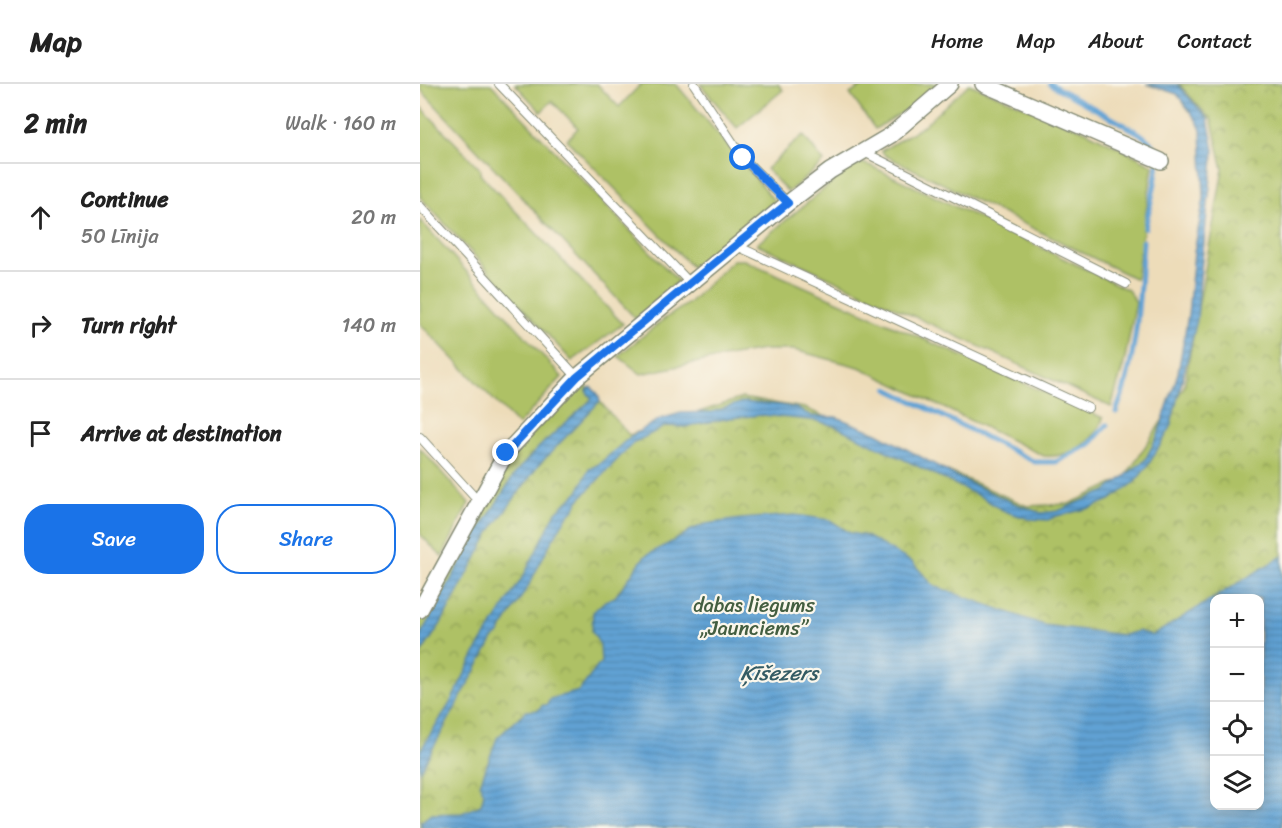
<!DOCTYPE html>
<html lang="en">
<head>
<meta charset="utf-8">
<style>
  body { margin:0; font-family:Sriracha,sans-serif; background:#f6f6f6; color:#222 }
  .controls { position:absolute; right:18px; bottom:18px; display:grid; overflow:hidden; border-radius:12px; box-shadow:0 3px 15px #0003 }
  .controls button { width:54px; height:54px; display:grid; place-items:center; padding:0; border:0; border-bottom:2px solid #e0e0e0; background:#fff; color:#222; font:30px sans-serif }
  .stop { position:absolute; width:18px; height:18px; margin:-14px; border:4px solid #1a73e8; border-radius:50%; background:#fff }
  .stop.end { background:#1a73e8; border-color:#fff; box-shadow:0 2px 6px #0008 }
  .list { margin:0; padding:0; list-style:none }
  h2 { display:flex; justify-content:space-between; align-items:center; height:78px; margin:0; padding:0 24px; font-size:26px }
  h2 small { font-size:20px; font-weight:400; color:#767676 }
  .list li { display:grid; grid-template-columns:39px 1fr auto; gap:18px; align-items:center; box-sizing:border-box; height:108px; padding:0 24px; border-top:2px solid #e0e0e0 }
  .list b { display:block; font-size:22px; white-space:nowrap }
  .list p { margin:0; font-size:20px; white-space:nowrap; color:#767676 }
  .list em { font-size:20px; font-style:normal; color:#767676 }
  .actions { display:flex; gap:12px; padding:18px 24px }
  .actions a { flex:1; padding:14px 0; border:2px solid #1a73e8; border-radius:24px; text-align:center; font-size:21px; color:#1a73e8 }
  .actions .main { background:#1a73e8; color:#fff }
  .icon { flex:none; width:33px; height:33px; fill:none; stroke:currentColor; stroke-width:2; stroke-linecap:round; stroke-linejoin:round }
  .map { position:relative; flex:none; width:862px; height:744px; overflow:hidden }
  header { display:flex; align-items:center; gap:36px; box-sizing:border-box; height:84px; padding:0 30px; background:#fff; border-bottom:2px solid #e0e0e0 }
  header strong { font-size:28px }
  nav { display:flex; gap:33px; margin-inline-start:auto; font-size:21px }
  main { display:flex }
  aside { flex:1; background:#fff }
  .map>svg:first-child { display:block }
  .green { fill:#aec165; stroke:#667f4c; stroke-width:1.5 }
  .park { fill:url(#park-crowns); stroke:#667f4c; stroke-width:1.5; fill-rule:evenodd }
  .water { fill:url(#water-rules); stroke:#407084; stroke-width:1.5; fill-rule:evenodd }
  .lines { fill:none; stroke-linecap:round; stroke-linejoin:round }
  .stream { stroke:#61a2d4; stroke-width:5 }
  .lane-casing { stroke:#868c76; stroke-width:10 }
  .street-casing { stroke:#868c76; stroke-width:18 }
  .lane { stroke:#fff; stroke-width:8 }
  .street { stroke:#fff; stroke-width:15 }
  .route { stroke:#1a73e8; stroke-width:8 }
  .labels { text-anchor:middle; dominant-baseline:central; stroke-width:4.5; stroke-linejoin:round; paint-order:stroke }
  .park-label { font-size:20px; fill:#435e40; stroke:#fbf7ec }
  .water-label { font-size:21px; font-style:italic; fill:#335b64; stroke:#fbf7ec }
</style>
</head>
<body>
<header>
<strong>Map</strong>
<nav><a>Home</a><a>Map</a><a>About</a><a>Contact</a></nav>
</header>
<main>
<aside>
<h2>2 min<small>Walk · 160 m</small></h2>
<ul class="list">
<li><svg class="icon" aria-label="ahead" viewBox="0 0 24 24"><path d="M12 20V5M6 11l6-6 6 6"/></svg><div><b>Continue</b><p>50 Līnija</p></div><em>20 m</em></li>
<li><svg class="icon" aria-label="right" viewBox="0 0 24 24"><path d="M7 20v-9h11M14 6l5 5-5 5"/></svg><div><b>Turn right</b></div><em>140 m</em></li>
<li><svg class="icon" aria-label="arrive" viewBox="0 0 24 24"><path d="M6 21V4h12l-3 4 3 4H6"/></svg><div><b>Arrive at destination</b></div></li>
</ul>
<div class="actions"><a class="main">Save</a><a>Share</a></div>
</aside>
<div class="map">
<svg width="862" height="744" viewBox="0 0 862 744">
  <defs>
    <pattern id="park-crowns" width="20" height="18" patternUnits="userSpaceOnUse" patternTransform="scale(1.5)"><rect width="20" height="18" fill="#aec165"/><path d="M2 6a3 3 0 1 1 6 0M12 15a3 3 0 1 1 6 0" fill="none" stroke="#8d9e54"/></pattern>
    <pattern id="water-rules" width="6" height="5" patternUnits="userSpaceOnUse" patternTransform="scale(1.5)"><rect width="6" height="5" fill="#61a2d4"/><path d="M0 2.5h6" fill="none" stroke="#4f85ad"/></pattern>
  </defs>
  <rect width="100%" height="100%" fill="#fbf7ec"/>
  <filter id="ink" filterUnits="userSpaceOnUse"><feTurbulence type="fractalNoise" baseFrequency=".0167" numOctaves="2"/><feDisplacementMap in="SourceGraphic" scale="12" xChannelSelector="R" yChannelSelector="G"/><feConvolveMatrix kernelMatrix="1 2 1 2 8 2 1 2 1" color-interpolation-filters="sRGB"/></filter>
  <filter id="wash" filterUnits="userSpaceOnUse"><feTurbulence type="fractalNoise" baseFrequency=".008" numOctaves="4" result="noise"/><feDisplacementMap in="SourceGraphic" scale="24" xChannelSelector="R" yChannelSelector="G"/><feGaussianBlur stdDeviation="1.35" result="paint"/><feColorMatrix in="noise" values="0 0 0 0 0 0 0 0 0 0 0 0 0 0 0 0 0 1.4 0 .05"/><feComposite in="paint" operator="in"/></filter>
  <g filter="url(#wash)">
    <rect width="100%" height="100%" fill="#eddcb9"/>
    <g class="green">
      <path d="M0 0H71L258 197 216 235 0 5Z"/>
      <path d="M95 0H177L199 23 221 0H256L357 120 272 183 147 56 158 44 132 17 121 28Z"/>
      <path d="M280 0H358L363 6 317 44Z"/>
      <path d="M446 0H519L502 17 455 45 430 10Z"/>
      <path d="M549 0 666 47 733 81 716 195 466 72 461 67 502 43Z"/>
      <path d="M0 22 60 85V90L203 240 152 277 0 113Z"/>
      <path d="M383 51 404 78 368 108 346 85Z"/>
      <path d="M442 79 451 82 680 192 708 206 716 218 704 279 691 323 337 160 431 83Z"/>
      <path d="M0 136 142 293 98 341 0 240Z"/>
      <path d="M313 176H324L683 334C676 358 649 374 624 372L439 283 374 266H344L313 271 221 290 198 272 244 235 269 219Z"/>
      <path d="M0 364 49 419 22 473 0 450Z"/>
    </g>
    <path class="park" d="M759 0H862V744H0V537L75 388 162 297 209 351 322 314 385 324 607 422 649 420 704 395 764 303 803 85 792 37ZM794 514H840V722H794Z"/>
    <g class="water">
      <path d="M726 0 758 1 788 35 794 66 780 194 777 236 750 345 727 383 714 399 690 416 671 424 637 432 628 436 609 435 584 427 563 414 415 342 397 337 343 331 310 334 265 343 246 342 213 359 158 417 155 424 148 431 130 460 109 501 78 551 73 555 0 688V667L29 621 58 564 104 491 136 428 158 408 169 385 179 380 211 352 240 335 261 329 292 328 323 318 360 321 376 324 392 332 416 333 457 349 543 396 596 420 621 429 638 427 686 407 725 376 738 351 758 289 768 231 774 168 784 114 781 46 777 37 757 10Z"/>
      <path d="M171 303 178 310 180 317 118 382 72 445 20 541 0 571V552L52 458 96 388 119 363 172 315 166 307Z"/>
      <path d="M375 431 410 436 430 449 446 452 492 478 514 502 624 541 703 551 718 547 732 552 862 472V744H2L1 738 11 730 42 729 61 721 64 709 60 700 77 654 106 627 118 626 123 621H127L130 615 159 607 181 578 180 561 172 547 173 528 185 517 195 513 225 472 261 453 269 447 285 440 321 435ZM794 514H840V722H794Z"/>
    </g>
    <g class="lines">
      <g class="stream">
        <path d="M630 0 719 49C726 54 734 60 737 69 741 83 728 128 725 144"/>
        <path d="M468 305 615 378H636L670 360 687 341"/>
        <path d="M696 328C718 274 719 214 723 157"/>
      </g>
    </g>
  </g>
  <g filter="url(#ink)">
    <g class="lines">
      <defs>
        <g id="lane">
          <path d="M79 0 271 200"/>
          <path d="M274 0 323 74 368 119"/>
          <path d="M444 68 706 200"/>
          <path d="M0 122 157 293"/>
          <path d="M317 162 668 324"/>
          <path d="M0 353 59 418"/>
        </g>
        <g id="street">
          <path d="M563 0 741 77"/>
          <path d="M0 526 86 369 157 293 368 119 410 87 471 51 530 0"/>
        </g>
      </defs>
      <use href="#lane" class="lane-casing"/>
      <use href="#street" class="street-casing"/>
      <use href="#lane" class="lane"/>
      <use href="#street" class="street"/>
    </g>
  </g>
  <g class="lines" filter="url(#ink)">
    <path class="route" d="M86 369 157 293 316 161 368 119 323 74"/>
  </g>
  <g class="labels">
    <g class="park-label">
      <text x="334" y="521">dabas liegums<tspan x="334" dy="23">„Jaunciems”</tspan></text>
    </g>
    <g class="water-label">
      <text x="359" y="589">Ķīšezers</text>
    </g>
  </g>
</svg>
<div class="controls">
<button>+</button>
<button>−</button>
<button><svg class="icon" aria-label="locate" viewBox="0 0 24 24"><circle cx="12" cy="12" r="6"/><path d="M12 2v4M12 18v4M2 12h4M18 12h4"/></svg></button>
<button><svg class="icon" aria-label="layers" viewBox="0 0 24 24"><path d="M12 4l9 5-9 5-9-5zM3 14l9 5 9-5"/></svg></button>
</div>
<div class="stop" style="left:323px;top:74px"></div>
<div class="stop end" style="left:86px;top:369px"></div>
</div>
</main>
</body>
</html>
